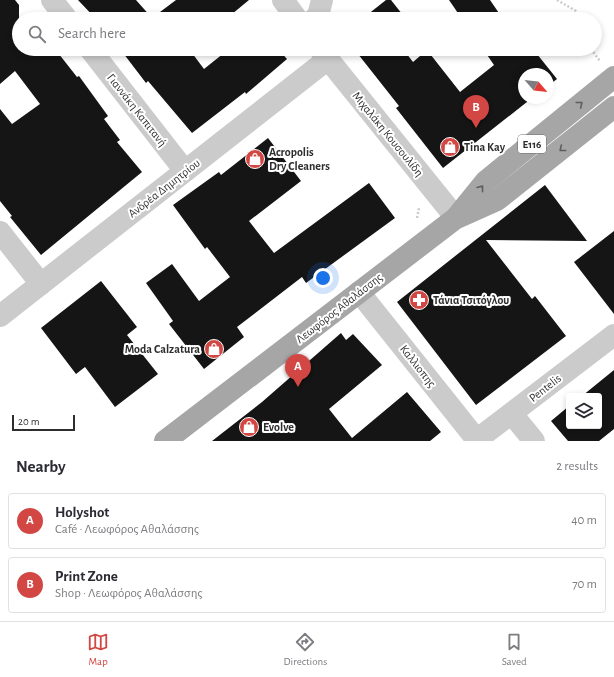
<!DOCTYPE html>
<html lang="en">
<head>
<meta charset="utf-8">
<style>
  body { margin:0; font-family:"Alegreya Sans",sans-serif; background:#f7f7f7; color:#2b2b33 }
  .controls { position:absolute; right:12px; bottom:12px; display:grid; overflow:hidden; border-radius:4px; box-shadow:0 2px 6px #0003 }
  .controls button { width:36px; height:36px; display:grid; place-items:center; padding:0; border:0; border-bottom:1px solid #e1e1e2; background:#fff; color:#2b2b33; font:20px sans-serif }
  .compass { position:absolute; left:518px; top:68px; width:36px; height:36px; border-radius:50%; background:#fff; box-shadow:0 2px 6px #0003; rotate:118deg }
  .scale { position:absolute; left:12px; bottom:10px; width:63px; box-sizing:border-box; padding-left:4px; border:2px solid #2e2e2e; border-top:0; font-size:11px; line-height:14px; white-space:nowrap; color:#2e2e2e; -webkit-text-stroke:3px #fff; paint-order:stroke }
  .you { position:absolute; left:323px; top:278px; width:14px; height:14px; margin:-10px; border:3px solid #fff; border-radius:50%; background:#1a73e8; box-shadow:0 0 0 6px #1a73e833 }
  .badge { display:grid; place-items:center; width:26px; height:26px; border-radius:50%; background:#d24743; color:#fff; font-size:13px; font-weight:700 }
  .pin { position:absolute; translate:-50% -33px; filter:drop-shadow(0 1px 2px #0008) }
  .pin::after { content:''; position:absolute; top:21px; width:14px; height:12px; background:inherit; clip-path:polygon(0 0,100% 0,50% 100%) }
  .list { margin:0; padding:0; list-style:none }
  h2 { display:flex; justify-content:space-between; align-items:center; height:52px; margin:0; padding:0 16px; font-size:17px }
  h2 small { font-size:13px; font-weight:400; color:#7c7c81 }
  .list li { display:grid; grid-template-columns:26px 1fr auto; gap:12px; align-items:center; box-sizing:border-box; height:56px; margin:0 8px 8px; padding:0 8px; border:1px solid #e1e1e2; border-radius:4px }
  .list b { display:block; font-size:15px; white-space:nowrap }
  .list p { margin:0; font-size:13px; white-space:nowrap; color:#7c7c81 }
  .list em { font-size:13px; font-style:normal; color:#7c7c81 }
  .icon { flex:none; width:22px; height:22px; fill:none; stroke:currentColor; stroke-width:2; stroke-linecap:round; stroke-linejoin:round }
  .map { position:relative; flex:none; width:614px; height:441px; overflow:hidden }
  .search { position:absolute; background:#fff; box-shadow:0 2px 6px #0003; left:12px; right:12px; top:12px; height:44px; display:flex; align-items:center; gap:10px; box-sizing:border-box; padding:0 14px; border-radius:22px; color:#7c7c81; font-size:15px }
  .sheet { height:180px; background:#fff }
  nav { display:flex; justify-content:space-around; align-items:center; box-sizing:border-box; height:56px; border-top:1px solid #e1e1e2; background:#fff; font-size:11px; color:#7c7c81 }
  nav a { display:grid; justify-items:center; gap:2px }
  nav .on { color:#d24743 }
  .map>svg:first-child { display:block }
  .building { fill:#151515 }
  .lines { fill:none; stroke-linecap:round; stroke-linejoin:round }
  .path { stroke:#cbcbcb; stroke-width:2.5; stroke-dasharray:2 2; stroke-linecap:butt }
  .minor { stroke:#cbcbcb; stroke-width:22 }
  .major { stroke:#a6a6a6; stroke-width:22 }
  .oneway { stroke:#5e5e5e }
  .labels { text-anchor:middle; dominant-baseline:central; stroke-width:4; stroke-linejoin:round; paint-order:stroke }
  .shield { fill:#fff; stroke:#6d6d6d; stroke-width:1 }
  .shield-label { font-size:11px; font-weight:bold; fill:#2e2e2e }
  .street-label { font-size:12px; fill:#2e2e2e; stroke:#fff }
  .poi-label { font-size:12px; font-weight:bold; fill:#2e2e2e; stroke:#fff; text-anchor:start }
</style>
</head>
<body>
<div class="map">
<svg width="614" height="441" viewBox="0 0 614 441">
  <rect width="100%" height="100%" fill="#fff"/>
  <g class="building">
    <path d="M0 0H15L19 5V49H55L77 77 79 76 108 116 104 119 120 140 117 142 142 172 41 255 10 217 12 216 0 201V109L12 124 40 104 15 71 0 84Z"/>
    <path d="M78 0H136L152 18 176 0H249L226 19H96Z"/>
    <path d="M386 0H391L406 19H362Z"/>
    <path d="M449 0H490L503 19H462Z"/>
    <path d="M120 49H189L204 69 229 49H278L287 59 246 94 245 92 192 133 148 81 146 83Z"/>
    <path d="M354 49H403L413 62 427 50 460 92 494 65 483 49H533L557 79 548 86V74H524V98H532L443 168 396 108 399 106Z"/>
    <path d="M268 138 301 181 249 221 274 253 369 183 395 218 306 283 302 277 237 327 244 337 204 369 169 324 173 321 146 283 172 264 199 301 230 277 207 247 205 249 173 205 219 172 221 175Z"/>
    <path d="M545 185 587 241 486 240 532 299 535 296 566 336 476 405 397 302Z"/>
    <path d="M614 231V314L574 262Z"/>
    <path d="M101 281 137 327 127 335 158 374 115 407 85 367 76 374 41 328Z"/>
    <path d="M341 333 346 340 353 334 382 365 329 409 352 438 407 392 441 432 430 441H212L262 402Z"/>
    <path d="M614 370V429L599 441H568L551 421 569 406V426H599V396H582Z"/>
  </g>
  <g class="lines">
    <g class="path">
      <path d="M557 0 576 11 581 19"/>
      <path d="M591 49 600 61"/>
      <path d="M417 218 419 208"/>
    </g>
    <g class="minor">
      <path d="M52 0 67 19"/>
      <path d="M283 0 297 19"/>
      <path d="M314 19 318 16 322 0"/>
      <path d="M90 49 185 171"/>
      <path d="M320 49 456 218"/>
      <path d="M0 232 41 284"/>
      <path d="M359 292 477 440"/>
      <path d="M0 316 328 59"/>
      <path d="M512 414 534 441"/>
      <path d="M475 441 614 335"/>
    </g>
    <g class="major">
      <path d="M459 217 497 200 614 107"/>
      <path d="M165 441 456 218 486 181 614 77"/>
    </g>
  </g>
  <defs><path id="oneway-chevron" d="M-2-3.5L2.5 0L-2 3.5" fill="none" stroke-width="1.6" stroke-linecap="round" stroke-linejoin="round"/></defs>
  <g class="oneway">
    <use href="#oneway-chevron" transform="translate(580 104) rotate(-39)"/>
    <use href="#oneway-chevron" transform="translate(562 149) rotate(141)"/>
    <use href="#oneway-chevron" transform="translate(481 188) rotate(-52)"/>
  </g>
  <defs>
    <symbol id="shop-disc" viewBox="-11 -11 22 22"><circle r="9.5" fill="#d24743" stroke="#fff"/><path d="M-5-2.5h2.3a2.7 3.5 0 0 1 5.4 0H5L5.5 6h-11ZM-1.5-2.5h3a1.5 2.3 0 0 0-3 0Z" fill="#fff"/></symbol>
    <symbol id="pharmacy-disc" viewBox="-11 -11 22 22"><circle r="9.5" fill="#d24743" stroke="#fff"/><path d="M-2-6h4v4h4v4h-4v4h-4v-4h-4v-4h4Z" fill="#fff"/></symbol>
  </defs>
  <g fill-rule="evenodd">
    <use href="#shop-disc" x="439" y="136" width="22" height="22"/>
    <use href="#shop-disc" x="244" y="148" width="22" height="22"/>
    <use href="#pharmacy-disc" x="408" y="289" width="22" height="22"/>
    <use href="#shop-disc" x="203" y="338" width="22" height="22"/>
    <use href="#shop-disc" x="238" y="416" width="22" height="22"/>
  </g>
  <g class="labels">
    <rect class="shield" x="518" y="135" width="28" height="18" rx="3"/>
    <g class="shield-label">
      <text x="532" y="144">E116</text>
    </g>
    <g class="street-label">
      <text transform="translate(137 110) rotate(52)">Γιαννάκη Καπιτανή</text>
      <text transform="translate(388 134) rotate(51)">Μιχαλάκη Κουσουλίδη</text>
      <text transform="translate(164 188) rotate(-38)">Ανδρέα Δημητρίου</text>
      <text transform="translate(339 308) rotate(-38)">Λεωφόρος Αθαλάσσης</text>
      <text transform="translate(418 366) rotate(52)">Καλλιοπης</text>
      <text transform="translate(545 388) rotate(-38)">Pentelis</text>
    </g>
    <g class="poi-label">
      <text x="464" y="147">Tina Kay</text>
      <text x="269" y="152">Acropolis<tspan x="269" dy="14">Dry Cleaners</tspan></text>
      <text x="433" y="300">Τάνια Τσιτόγλου</text>
      <text x="200" y="349" text-anchor="end">Moda Calzatura</text>
      <text x="263" y="427">Evolve</text>
    </g>
  </g>
</svg>
<div class="controls">
<button><svg class="icon" aria-label="layers" viewBox="0 0 24 24"><path d="M12 4l9 5-9 5-9-5zM3 14l9 5 9-5"/></svg></button>
</div>
<svg class="compass" viewBox="-18 -18 36 36"><path d="M0-13l5 13h-10z" fill="#e53935"/><path d="M0 13l5-13h-10z" fill="#7c7c81"/></svg>
<div class="scale">20 m</div>
<div class="you"></div>
<div class="pin badge" style="left:298px;top:387px">A</div>
<div class="pin badge" style="left:476px;top:128px">B</div>
<div class="search"><svg class="icon" aria-label="search" viewBox="0 0 24 24"><circle cx="10" cy="10" r="6"/><path d="M15 15l6 6"/></svg>Search here</div>
</div>
<section class="sheet">
<h2>Nearby<small>2 results</small></h2>
<ul class="list">
<li><span class="badge">A</span><div><b>Holyshot</b><p>Café · Λεωφόρος Αθαλάσσης</p></div><em>40 m</em></li>
<li><span class="badge">B</span><div><b>Print Zone</b><p>Shop · Λεωφόρος Αθαλάσσης</p></div><em>70 m</em></li>
</ul>
</section>
<nav>
<a class="on"><svg class="icon" aria-label="map" viewBox="0 0 24 24"><path d="M3 6l6-2 6 2 6-2v14l-6 2-6-2-6 2zM9 4v14M15 6v14"/></svg>Map</a>
<a><svg class="icon" aria-label="directions" viewBox="0 0 24 24"><path d="M12 3l9 9-9 9-9-9zM9 14v-3h6M13 9l2 2-2 2"/></svg>Directions</a>
<a><svg class="icon" aria-label="saved" viewBox="0 0 24 24"><path d="M7 4h10v16l-5-4-5 4z"/></svg>Saved</a>
</nav>
</body>
</html>
